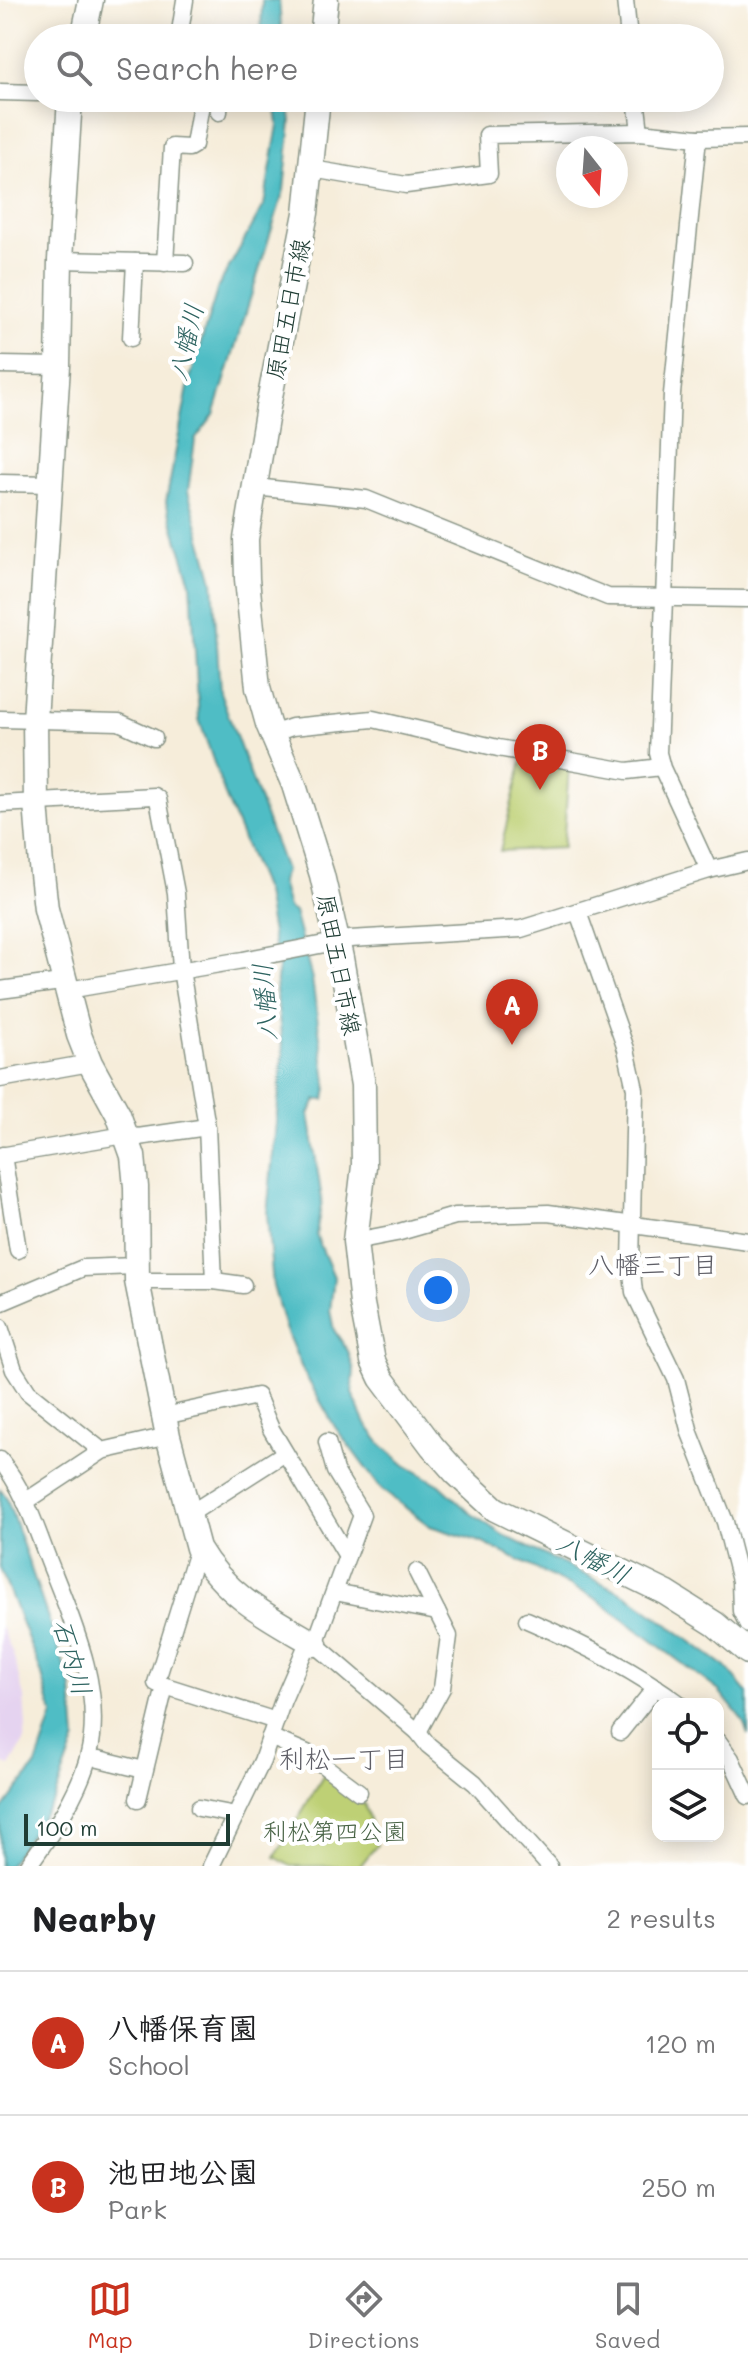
<!DOCTYPE html>
<html lang="en">
<head>
<meta charset="utf-8">
<style>
  body { margin:0; font-family:Mali,"Klee One",sans-serif; background:#f6f6f6; color:#202124 }
  .controls { position:absolute; right:24px; bottom:24px; display:grid; overflow:hidden; border-radius:16px; box-shadow:0 4px 20px #0003 }
  .controls button { width:72px; height:72px; display:grid; place-items:center; padding:0; border:0; border-bottom:2px solid #e0e0e0; background:#fff; color:#202124; font:40px sans-serif }
  .compass { position:absolute; left:556px; top:136px; width:72px; height:72px; border-radius:50%; background:#fff; box-shadow:0 4px 20px #0003; rotate:163deg }
  .scale { position:absolute; left:24px; bottom:20px; width:206px; box-sizing:border-box; padding-left:8px; border:4px solid #1f3d34; border-top:0; font-size:22px; line-height:28px; white-space:nowrap; color:#1f3d34; -webkit-text-stroke:6px #fff; paint-order:stroke }
  .you { position:absolute; left:438px; top:1290px; width:28px; height:28px; margin:-20px; border:6px solid #fff; border-radius:50%; background:#1a73e8; box-shadow:0 0 0 12px #1a73e833 }
  .badge { display:grid; place-items:center; width:52px; height:52px; border-radius:50%; background:#c8321e; color:#fff; font-size:26px; font-weight:700 }
  .pin { position:absolute; translate:-50% -66px; filter:drop-shadow(0 2px 4px #0008) }
  .pin::after { content:''; position:absolute; top:42px; width:28px; height:24px; background:inherit; clip-path:polygon(0 0,100% 0,50% 100%) }
  .list { margin:0; padding:0; list-style:none }
  h2 { display:flex; justify-content:space-between; align-items:center; height:104px; margin:0; padding:0 32px; font-size:34px }
  h2 small { font-size:26px; font-weight:400; color:#757577 }
  .list li { display:grid; grid-template-columns:52px 1fr auto; gap:24px; align-items:center; box-sizing:border-box; height:144px; padding:0 32px; border-top:2px solid #e0e0e0 }
  .list b { display:block; font-size:30px; white-space:nowrap }
  .list p { margin:0; font-size:26px; white-space:nowrap; color:#757577 }
  .list em { font-size:26px; font-style:normal; color:#757577 }
  .icon { flex:none; width:44px; height:44px; fill:none; stroke:currentColor; stroke-width:2; stroke-linecap:round; stroke-linejoin:round }
  .map { position:relative; flex:none; width:748px; height:1866px; overflow:hidden }
  .search { position:absolute; background:#fff; box-shadow:0 4px 20px #0003; left:24px; right:24px; top:24px; height:88px; display:flex; align-items:center; gap:20px; box-sizing:border-box; padding:0 28px; border-radius:44px; color:#757577; font-size:30px }
  .sheet { height:392px; background:#fff }
  nav { display:flex; justify-content:space-around; align-items:center; box-sizing:border-box; height:112px; border-top:2px solid #e0e0e0; background:#fff; font-size:22px; color:#757577 }
  nav a { display:grid; justify-items:center; gap:4px }
  nav .on { color:#c8321e }
  .map>svg:first-child { display:block }
  .built { fill:#e5d3f0 }
  .green { fill:#bed074; stroke:#6e8654; stroke-width:2 }
  .water { fill:#4fbdc5; stroke:#377d7c; stroke-width:2 }
  .lines { fill:none; stroke-linecap:round; stroke-linejoin:round }
  .street-casing { stroke:#8a9587; stroke-width:19 }
  .secondary-casing { stroke:#8a9587; stroke-width:27 }
  .street { stroke:#fff; stroke-width:16 }
  .secondary { stroke:#fff; stroke-width:24 }
  .labels { text-anchor:middle; dominant-baseline:central; stroke-width:8; stroke-linejoin:round; paint-order:stroke }
  .street-label { font-size:24px; fill:#1f3d34; stroke:#fff }
  .park-label { font-size:24px; fill:#476244; stroke:#fff }
  .water-label { font-size:26px; font-style:italic; fill:#2d6360; stroke:#fff }
  .neighbourhood-label { font-size:26px; fill:#5e5e66; stroke:#fff }
</style>
</head>
<body>
<div class="map">
<svg width="748" height="1866" viewBox="0 0 748 1866">
  <rect width="100%" height="100%" fill="#fff"/>
  <filter id="ink" filterUnits="userSpaceOnUse"><feTurbulence type="fractalNoise" baseFrequency=".0125" numOctaves="2"/><feDisplacementMap in="SourceGraphic" scale="16" xChannelSelector="R" yChannelSelector="G"/><feConvolveMatrix kernelMatrix="1 2 1 2 8 2 1 2 1" color-interpolation-filters="sRGB"/></filter>
  <filter id="wash" filterUnits="userSpaceOnUse"><feTurbulence type="fractalNoise" baseFrequency=".006" numOctaves="4" result="noise"/><feDisplacementMap in="SourceGraphic" scale="32" xChannelSelector="R" yChannelSelector="G"/><feGaussianBlur stdDeviation="1.8" result="paint"/><feColorMatrix in="noise" values="0 0 0 0 0 0 0 0 0 0 0 0 0 0 0 0 0 1.4 0 .05"/><feComposite in="paint" operator="in"/></filter>
  <g filter="url(#wash)">
    <rect width="100%" height="100%" fill="#f6edda"/>
    <path class="built" d="M0 1625 13 1654 24 1697 26 1727 24 1742 10 1766 0 1762Z"/>
    <g class="green">
      <path d="M523 757 569 766 563 848 500 851Z"/>
      <path d="M325 1773 343 1787 345 1793 364 1803 377 1845 360 1866H291L275 1857Z"/>
    </g>
    <g class="water">
      <path d="M262 0H279L282 38H261Z"/>
      <path d="M270 98H288L291 121 284 190 214 415 195 440 188 491 213 581 220 692 285 870 281 882 288 908 294 912 312 979 327 1088 325 1100H316L309 1114 322 1200 316 1235 334 1277 330 1311 334 1330 348 1351 354 1370 352 1393 366 1424 382 1445 405 1465 440 1485 469 1512 503 1535 627 1595 726 1667 748 1693V1735L743 1721 719 1691 595 1598 481 1542 430 1526 382 1490 335 1427 303 1371 285 1328 273 1286 267 1214 283 1053 276 990 278 969 265 893 226 798 199 719 191 583 166 502 189 382 218 287 264 205 278 125 275 100Z"/>
      <path d="M0 1490 6 1496 72 1688 76 1739 54 1799 8 1866H0V1813L36 1765 53 1715 41 1672 0 1568Z"/>
    </g>
  </g>
  <g filter="url(#ink)">
    <g class="lines">
      <defs>
        <g id="street">
          <path d="M625 0 629 38"/>
          <path d="M179 38 185 0"/>
          <path d="M0 92 38 93"/>
          <path d="M204 98 220 99 219 112"/>
          <path d="M636 98 640 132"/>
          <path d="M698 138 672 394 658 753 662 768 709 870"/>
          <path d="M312 169 406 185 489 174 487 135 640 132 698 138 748 137"/>
          <path d="M60 260 185 263"/>
          <path d="M165 263 172 147 189 148 194 145 202 98"/>
          <path d="M131 338 135 262"/>
          <path d="M0 365 58 366"/>
          <path d="M0 483 51 484"/>
          <path d="M255 487 366 499 608 597 748 599"/>
          <path d="M0 719 119 722 154 738"/>
          <path d="M272 734 292 727 373 719 498 748 627 771 661 767"/>
          <path d="M0 804 154 796 158 799 176 893 181 970 207 1127 214 1281"/>
          <path d="M578 912 626 1049 635 1089 631 1263 634 1292 676 1379 690 1433 725 1522 740 1581 741 1611 748 1625"/>
          <path d="M0 990 61 982 68 990 243 960 350 939 521 929 709 870 748 861"/>
          <path d="M0 1079 90 1063"/>
          <path d="M3 1155 18 1250"/>
          <path d="M0 1156 125 1135 138 1137 207 1127"/>
          <path d="M355 1241 396 1233 455 1216 548 1213 748 1241"/>
          <path d="M137 1281H214L243 1285"/>
          <path d="M0 1303 83 1268 135 1266"/>
          <path d="M0 1327 14 1370 28 1392 102 1451"/>
          <path d="M164 1416 257 1396 271 1429 347 1556"/>
          <path d="M327 1442 335 1471 362 1515 315 1644 418 1732 428 1745 475 1783 549 1866"/>
          <path d="M0 1460C25 1490 36 1529 50 1564 73 1622 104 1691 89 1754 79 1795 52 1832 28 1866"/>
          <path d="M25 1502 102 1451 168 1436"/>
          <path d="M188 1515 285 1453"/>
          <path d="M198 1548 156 1683 276 1721"/>
          <path d="M417 1572 449 1636 442 1688 418 1732"/>
          <path d="M335 1592 437 1612"/>
          <path d="M527 1620C581 1643 633 1669 680 1704"/>
          <path d="M620 1732 656 1687"/>
          <path d="M270 1737 307 1753 359 1792"/>
          <path d="M718 1741 731 1759 748 1796"/>
          <path d="M99 1759 144 1770"/>
          <path d="M138 1799 165 1686"/>
          <path d="M199 1808 236 1815"/>
          <path d="M211 1866 262 1761 283 1700 309 1640"/>
        </g>
        <g id="secondary">
          <path d="M83 38 91 0"/>
          <path d="M322 38 326 0"/>
          <path d="M70 98 60 260 58 366 35 720 36 803 41 865 46 909 79 1035 90 1063 118 1114 133 1156 136 1187 137 1281 168 1436 198 1548C226 1596 268 1617 315 1644"/>
          <path d="M318 98 306 213 268 407 246 539 247 579 258 688 268 724 294 785 322 875 341 958 363 1085 364 1166 355 1241 362 1304 373 1361 381 1378 432 1446 456 1473 495 1509 666 1593 715 1624 748 1652"/>
        </g>
      </defs>
      <use href="#street" class="street-casing"/>
      <use href="#secondary" class="secondary-casing"/>
      <use href="#street" class="street"/>
      <use href="#secondary" class="secondary"/>
    </g>
  </g>
  <g class="labels">
    <g class="street-label">
      <text transform="translate(287 309) rotate(-79)">原田五日市線</text>
      <text transform="translate(340 964) rotate(79)">原田五日市線</text>
    </g>
    <g class="park-label">
      <text x="335" y="1830">利松第四公園</text>
    </g>
    <g class="water-label">
      <text transform="translate(185 342) rotate(-77)">八幡川</text>
      <text transform="translate(264 1002) rotate(-94)">八幡川</text>
      <text transform="translate(594 1558) rotate(28)">八幡川</text>
      <text transform="translate(73 1657) rotate(74)">石内川</text>
    </g>
    <g class="neighbourhood-label">
      <text x="653" y="1264">八幡三丁目</text>
      <text x="344" y="1758">利松一丁目</text>
    </g>
  </g>
</svg>
<div class="controls">
<button><svg class="icon" aria-label="locate" viewBox="0 0 24 24"><circle cx="12" cy="12" r="6"/><path d="M12 2v4M12 18v4M2 12h4M18 12h4"/></svg></button>
<button><svg class="icon" aria-label="layers" viewBox="0 0 24 24"><path d="M12 4l9 5-9 5-9-5zM3 14l9 5 9-5"/></svg></button>
</div>
<svg class="compass" viewBox="-18 -18 36 36"><path d="M0-13l5 13h-10z" fill="#e53935"/><path d="M0 13l5-13h-10z" fill="#757577"/></svg>
<div class="scale">100 m</div>
<div class="you"></div>
<div class="pin badge" style="left:512px;top:1045px">A</div>
<div class="pin badge" style="left:540px;top:790px">B</div>
<div class="search"><svg class="icon" aria-label="search" viewBox="0 0 24 24"><circle cx="10" cy="10" r="6"/><path d="M15 15l6 6"/></svg>Search here</div>
</div>
<section class="sheet">
<h2>Nearby<small>2 results</small></h2>
<ul class="list">
<li><span class="badge">A</span><div><b>八幡保育園</b><p>School</p></div><em>120 m</em></li>
<li><span class="badge">B</span><div><b>池田地公園</b><p>Park</p></div><em>250 m</em></li>
</ul>
</section>
<nav>
<a class="on"><svg class="icon" aria-label="map" viewBox="0 0 24 24"><path d="M3 6l6-2 6 2 6-2v14l-6 2-6-2-6 2zM9 4v14M15 6v14"/></svg>Map</a>
<a><svg class="icon" aria-label="directions" viewBox="0 0 24 24"><path d="M12 3l9 9-9 9-9-9zM9 14v-3h6M13 9l2 2-2 2"/></svg>Directions</a>
<a><svg class="icon" aria-label="saved" viewBox="0 0 24 24"><path d="M7 4h10v16l-5-4-5 4z"/></svg>Saved</a>
</nav>
</body>
</html>
